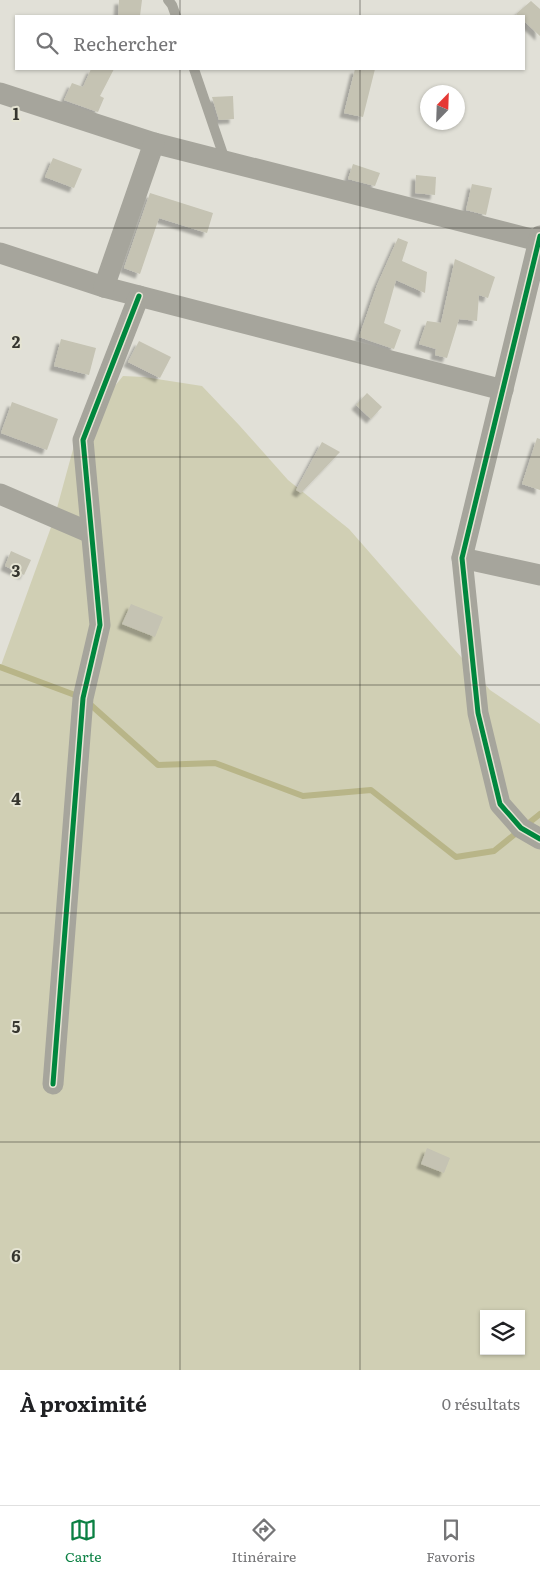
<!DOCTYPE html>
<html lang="fr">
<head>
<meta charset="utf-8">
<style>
  body { margin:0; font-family:Literata,serif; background:#f2f2f2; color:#202124 }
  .controls { position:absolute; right:15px; bottom:15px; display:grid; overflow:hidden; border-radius:0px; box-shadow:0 1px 4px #0004 }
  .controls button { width:45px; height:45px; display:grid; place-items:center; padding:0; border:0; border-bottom:1px solid #e0e0e0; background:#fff; color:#202124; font:25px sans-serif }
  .compass { position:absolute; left:420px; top:85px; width:45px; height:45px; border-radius:50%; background:#fff; box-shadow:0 1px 4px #0004; rotate:23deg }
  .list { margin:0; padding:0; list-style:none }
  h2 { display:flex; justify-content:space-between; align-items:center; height:65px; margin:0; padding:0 20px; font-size:21px }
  h2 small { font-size:16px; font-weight:400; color:#757577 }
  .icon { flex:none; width:28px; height:28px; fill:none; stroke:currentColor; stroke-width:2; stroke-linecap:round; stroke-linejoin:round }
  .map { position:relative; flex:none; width:540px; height:1370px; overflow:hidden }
  .search { position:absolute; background:#fff; box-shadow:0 1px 4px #0004; left:15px; right:15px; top:15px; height:55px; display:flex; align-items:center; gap:12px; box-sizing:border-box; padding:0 18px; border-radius:0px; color:#757577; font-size:19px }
  .sheet { height:135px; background:#fff }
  nav { display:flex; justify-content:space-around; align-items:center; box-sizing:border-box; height:70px; border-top:1px solid #e0e0e0; background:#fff; font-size:14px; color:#757577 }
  nav a { display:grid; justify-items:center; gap:2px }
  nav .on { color:#0b8043 }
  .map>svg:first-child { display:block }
  .green { fill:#d0cfb4; fill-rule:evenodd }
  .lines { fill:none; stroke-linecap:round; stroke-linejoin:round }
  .stream { stroke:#b8b588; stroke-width:6 }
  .building { fill:#c5c3b3; filter:url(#shadow) }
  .lane { stroke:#a6a59c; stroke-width:10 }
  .street { stroke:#a6a59c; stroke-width:21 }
  .cycleway-casing { stroke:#e5e4d3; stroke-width:8 }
  .cycleway { stroke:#00873e; stroke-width:5 }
  .grid { fill:none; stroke:#36362f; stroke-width:1; stroke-opacity:0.55 }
  .grid-label { font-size:16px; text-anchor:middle; font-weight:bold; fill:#36362f; stroke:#e5e4d3; stroke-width:4; stroke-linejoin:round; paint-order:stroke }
</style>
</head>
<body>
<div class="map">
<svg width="540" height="1370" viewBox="0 0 540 1370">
  <defs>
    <filter id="shadow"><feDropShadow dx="-4.5" dy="4.5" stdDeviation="1" flood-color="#0004"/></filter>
  </defs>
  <rect width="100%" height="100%" fill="#e1e0d7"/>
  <path class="green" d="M123 376 144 377 202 386 239 425 288 480 349 529 490 690 540 724V1370H0V668L54 519 78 431ZM484 1314H521V1351H484Z"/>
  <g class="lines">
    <path class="stream" d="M0 667 83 698 158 765 215 763 303 796 371 790 456 857 494 851 540 814"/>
  </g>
  <g class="building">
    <path d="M119 0H142L140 16H118Z"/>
    <path d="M531 1 540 9V36L524 21V16H519L516 14Z"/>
    <path d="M91 69H114L100 96 104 98 98 112 64 100 72 83 83 87Z"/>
    <path d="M355 69H375L363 117 344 113Z"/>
    <path d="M233 96 234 119 219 120 212 97Z"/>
    <path d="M53 158 82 169 74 188 45 177Z"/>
    <path d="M353 164 380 173 375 186 348 179Z"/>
    <path d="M416 175 436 177 435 195 415 193Z"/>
    <path d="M472 184 492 188 486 215 466 210Z"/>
    <path d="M150 193 213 213 207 233 159 218 140 274 124 268Z"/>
    <path d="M398 238 408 242 402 261 427 272 425 293 396 280 384 323 401 330 394 349 359 337 377 285Z"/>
    <path d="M455 259 495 277 488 298 479 295 477 321 459 319 447 358 435 355 436 349 419 344 427 321 441 323Z"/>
    <path d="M61 339 96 348 89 375 54 366Z"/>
    <path d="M139 341 171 357 160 378 128 362Z"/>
    <path d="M367 393 382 407 371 419 356 405Z"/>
    <path d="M12 402 58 419 47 450 1 433Z"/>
    <path d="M537 438 540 439V490L522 484Z"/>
    <path d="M322 442 340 452 301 493 296 490Z"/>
    <path d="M11 551 31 560 24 575 5 566Z"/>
    <path d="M131 604 163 617 155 637 122 624Z"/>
    <path d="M427 1148 450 1158 444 1173 421 1164Z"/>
  </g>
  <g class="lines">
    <g class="lane">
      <path d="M168 0 172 5 176 16"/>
      <path d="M194 69 225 160"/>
    </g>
    <g class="street">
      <path d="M0 93 154 143 539 241"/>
      <path d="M540 236 462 558 478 713 500 804 521 828 540 839"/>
      <path d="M0 253 104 287 503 390"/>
      <path d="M104 287 154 143"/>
      <path d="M0 494 91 533"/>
      <path d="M462 558 540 575"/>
      <path d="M53 1084 83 698 100 625 83 440 139 296"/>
    </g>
    <defs>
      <g id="cycleway">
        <path d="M540 236 462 558 478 713 500 804 521 828 540 839"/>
        <path d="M53 1084 83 698 100 625 83 440 139 296"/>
      </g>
    </defs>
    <use href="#cycleway" class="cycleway-casing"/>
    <use href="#cycleway" class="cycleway"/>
  </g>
  <path class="grid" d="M180 0V16M360 0V16M180 69V1370M360 69V1370M0 228H540M0 457H540M0 685H540M0 913H540M0 1142H540"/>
  <g class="grid-label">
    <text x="16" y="120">1</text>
    <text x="16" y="348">2</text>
    <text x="16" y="577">3</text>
    <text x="16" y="805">4</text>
    <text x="16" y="1033">5</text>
    <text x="16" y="1262">6</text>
  </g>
</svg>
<div class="controls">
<button><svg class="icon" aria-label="layers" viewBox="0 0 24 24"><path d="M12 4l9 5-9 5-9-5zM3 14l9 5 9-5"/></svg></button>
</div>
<svg class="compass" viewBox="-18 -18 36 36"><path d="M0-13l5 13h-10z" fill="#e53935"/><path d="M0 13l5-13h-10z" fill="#757577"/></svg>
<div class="search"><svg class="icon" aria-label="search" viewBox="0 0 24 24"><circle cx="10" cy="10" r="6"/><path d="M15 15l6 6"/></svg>Rechercher</div>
</div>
<section class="sheet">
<h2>À proximité<small>0 résultats</small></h2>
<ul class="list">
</ul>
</section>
<nav>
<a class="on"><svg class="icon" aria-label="map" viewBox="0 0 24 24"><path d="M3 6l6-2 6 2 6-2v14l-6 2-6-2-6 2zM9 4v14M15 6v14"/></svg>Carte</a>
<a><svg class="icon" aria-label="directions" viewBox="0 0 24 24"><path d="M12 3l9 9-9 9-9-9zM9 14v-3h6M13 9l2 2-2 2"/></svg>Itinéraire</a>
<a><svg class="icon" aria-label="saved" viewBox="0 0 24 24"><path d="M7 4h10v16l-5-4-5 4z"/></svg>Favoris</a>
</nav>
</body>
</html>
